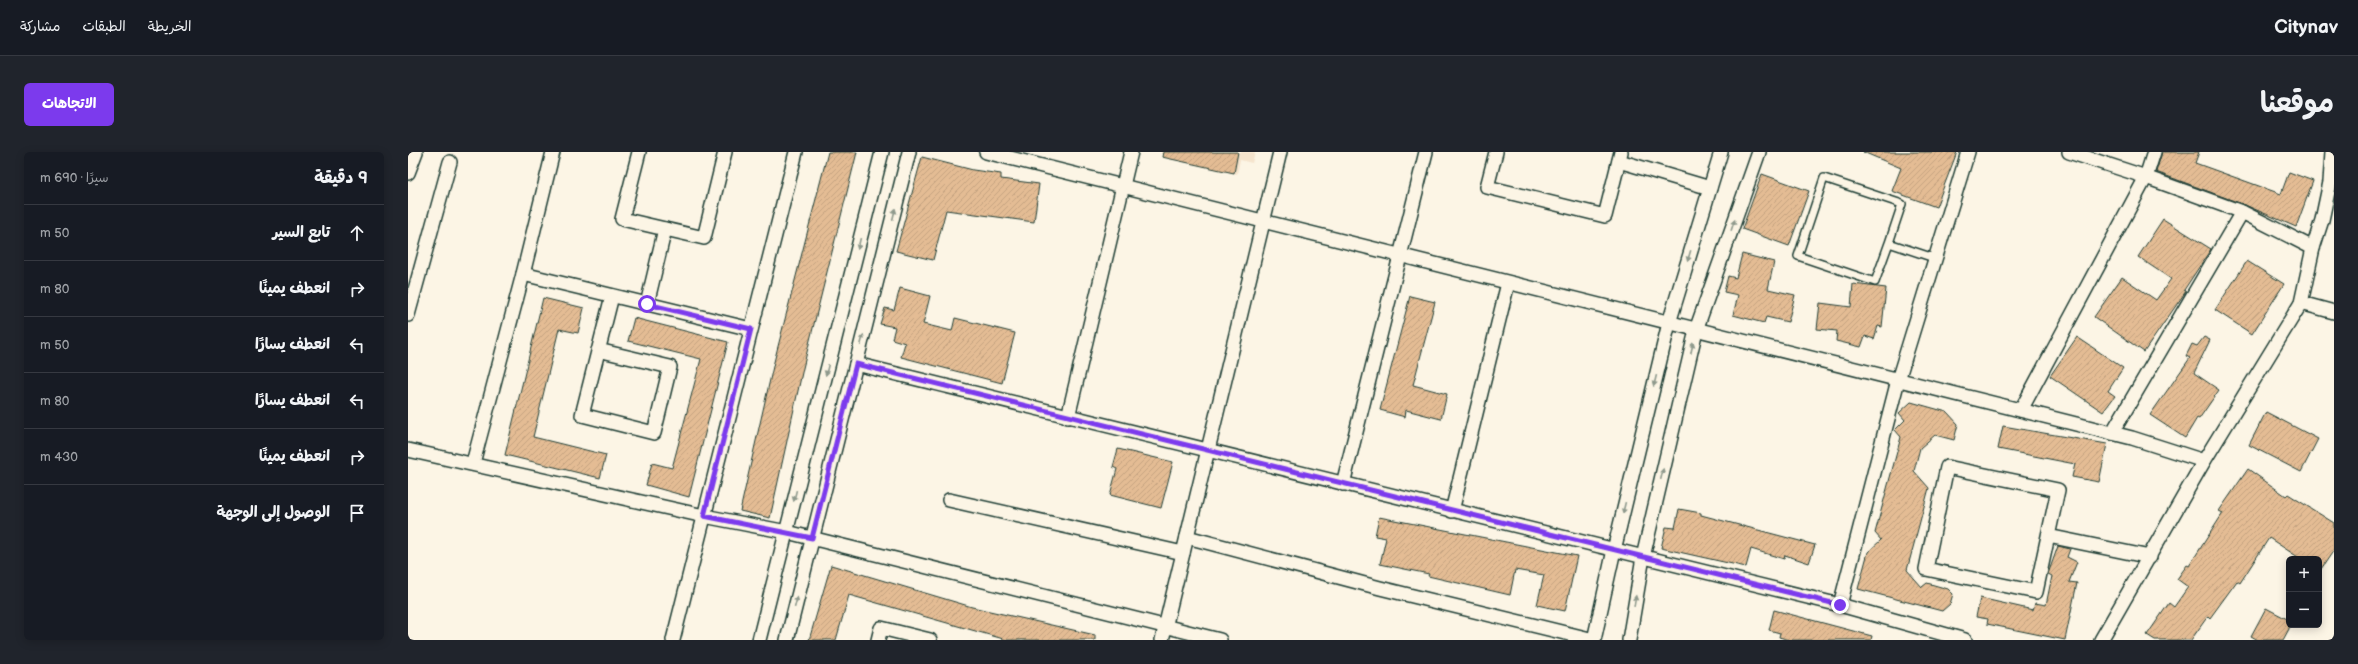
<!DOCTYPE html>
<html lang="ar">
<head>
<meta charset="utf-8">
<style>
  body { margin:0; font-family:"Balsamiq Sans","Playpen Sans Arabic",sans-serif; background:#20242c; color:#f1f3f6; direction:rtl }
  .controls { position:absolute; right:12px; bottom:12px; display:grid; overflow:hidden; border-radius:6px; box-shadow:0 2px 10px #0003 }
  .controls button { width:36px; height:36px; display:grid; place-items:center; padding:0; border:0; border-bottom:1px solid #363941; background:#171b24; color:#f1f3f6; font:20px sans-serif }
  .stop { position:absolute; width:12px; height:12px; margin:-9px; border:3px solid #7c3aed; border-radius:50%; background:#fff }
  .stop.end { background:#7c3aed; border-color:#fff; box-shadow:0 1px 4px #0008 }
  .list { margin:0; padding:0; list-style:none }
  h2 { display:flex; justify-content:space-between; align-items:center; height:52px; margin:0; padding:0 16px; font-size:17px }
  h2 small { font-size:13px; font-weight:400; color:#9ea1a6 }
  .list li { display:grid; grid-template-columns:26px 1fr auto; gap:12px; align-items:center; box-sizing:border-box; height:56px; padding:0 16px; border-top:1px solid #363941 }
  .list b { display:block; font-size:15px; white-space:nowrap }
  .list em { font-size:13px; font-style:normal; color:#9ea1a6 }
  .icon { flex:none; width:22px; height:22px; fill:none; stroke:currentColor; stroke-width:2; stroke-linecap:round; stroke-linejoin:round }
  .map { position:relative; flex:none; width:1926px; height:488px; overflow:hidden; direction:ltr; border-radius:6px }
  header { display:flex; align-items:center; gap:24px; box-sizing:border-box; height:56px; padding:0 20px; background:#171b24; border-bottom:1px solid #363941 }
  header strong { font-size:19px }
  nav { display:flex; gap:22px; margin-inline-start:auto; font-size:14px }
  .intro { display:flex; align-items:center; justify-content:space-between; box-sizing:border-box; height:96px; padding:0 24px }
  h1 { margin:0; font-size:28px }
  .button { padding:10px 18px; border-radius:6px; background:#7c3aed; color:#fff; font-size:14px; font-weight:700 }
  main { display:flex; gap:24px; padding:0 24px }
  aside { flex:1; background:#171b24; border-radius:6px; box-shadow:0 2px 10px #0003 }
  .map>svg:first-child { display:block }
  .built { fill:#f5e4cd }
  .building { fill:url(#building-hatch); stroke:#1f3d34 }
  .lines { fill:none; stroke-linecap:round; stroke-linejoin:round }
  .lane-casing { stroke:#1f3d34; stroke-width:10 }
  .street-casing { stroke:#1f3d34; stroke-width:16 }
  .lane { stroke:#fcf5e5; stroke-width:7 }
  .street { stroke:#fcf5e5; stroke-width:13 }
  .oneway { fill:#8e998c }
  .route { stroke:#7c3aed; stroke-width:5 }
</style>
</head>
<body>
<header>
<strong>Citynav</strong>
<nav><a>الخريطة</a><a>الطبقات</a><a>مشاركة</a></nav>
</header>
<div class="intro"><h1>موقعنا</h1><a class="button">الاتجاهات</a></div>
<main>
<div class="map">
<svg width="1926" height="488" viewBox="0 0 1926 488">
  <defs>
    <pattern id="building-hatch" width="6" height="6" patternUnits="userSpaceOnUse"><rect width="6" height="6" fill="#e4bc94"/><path d="M-1 1l2-2M0 6l6-6M5 7l2-2" fill="none" stroke="#c3a280"/></pattern>
  </defs>
  <rect width="100%" height="100%" fill="#fcf5e5"/>
  <filter id="ink" filterUnits="userSpaceOnUse"><feTurbulence type="fractalNoise" baseFrequency=".025" numOctaves="2"/><feDisplacementMap in="SourceGraphic" scale="8" xChannelSelector="R" yChannelSelector="G"/><feConvolveMatrix kernelMatrix="1 2 1 2 8 2 1 2 1" color-interpolation-filters="sRGB"/></filter>
  <g filter="url(#ink)">
    <path class="built" d="M753 0H847L844 11 832 8 829 22 753 2Z"/>
    <g class="building">
      <path d="M420 0H449L395 216 362 366 332 359 366 210Z"/>
      <path d="M755 0H830L826 21 754 5Z"/>
      <path d="M1455 0H1549L1528 55 1484 39 1493 16Z"/>
      <path d="M1754 0H1791L1787 11 1873 42 1881 20 1905 29 1888 75 1837 53 1748 20Z"/>
      <path d="M514 5 565 18 593 22V27L631 32 626 70 538 58 525 108 488 99Z"/>
      <path d="M1354 22 1401 39 1381 94 1334 77Z"/>
      <path d="M1755 67 1803 97 1776 138 1778 139 1776 142 1736 200 1686 165 1714 125 1748 148 1763 127 1730 105Z"/>
      <path d="M1334 102 1366 110 1360 137 1387 143 1380 170 1358 165 1356 171 1325 163 1330 143 1316 140 1320 124 1328 126Z"/>
      <path d="M1839 109 1876 132 1844 182 1807 158Z"/>
      <path d="M1445 132 1478 136 1474 175 1470 174 1466 187 1457 184 1453 195 1428 189 1429 179 1409 177 1412 151 1443 155Z"/>
      <path d="M492 136 522 144 515 172 544 179 547 166 607 181 594 231 493 205 497 191 484 187 487 175 472 172 477 156 486 158Z"/>
      <path d="M1002 144 1027 150 1005 233 1039 242 1033 267 998 258 997 265 972 258Z"/>
      <path d="M135 146 176 156 170 181 151 177 125 285 198 303 192 326 97 303Z"/>
      <path d="M226 166 320 190 281 345 238 333 244 311 264 316 293 207 220 189Z"/>
      <path d="M1669 185 1715 216 1700 239 1707 244 1695 260 1642 224Z"/>
      <path d="M1796 185 1802 188 1786 221 1811 238 1791 267 1789 266 1777 286 1742 263 1782 206 1778 204 1784 192 1789 194Z"/>
      <path d="M1503 250 1539 260 1550 272 1546 288 1527 283 1512 296 1506 319 1521 336 1499 418 1514 435 1519 431 1540 437 1545 442 1542 452 1534 459 1450 437 1460 400 1473 388 1467 381 1493 285 1487 278 1497 268 1491 261Z"/>
      <path d="M1858 260 1910 287 1893 320 1841 293Z"/>
      <path d="M1595 274 1699 292 1691 330 1664 325 1667 312 1590 297Z"/>
      <path d="M710 297 765 310 753 356 702 343 709 317 705 315Z"/>
      <path d="M1840 317 1878 344 1880 342 1926 371V398L1911 420V407H1893L1861 386 1832 431 1829 429 1802 466 1800 464 1783 488H1747L1739 483 1761 451 1766 455 1780 435 1769 427 1779 413 1781 414 1815 361 1811 359Z"/>
      <path d="M1271 357 1293 361V363L1407 393 1401 411 1377 403 1376 407 1343 397 1338 415 1253 396 1258 375 1267 376Z"/>
      <path d="M971 365 1169 404 1157 459 1129 453 1136 423 1107 418 1102 443 1020 424 1021 422 972 412 978 386 967 384Z"/>
      <path d="M1650 394 1662 397 1659 405 1669 410 1661 430 1669 431 1657 488 1579 472 1580 467 1568 465 1572 446 1625 458 1627 451 1638 453 1644 424 1640 422Z"/>
      <path d="M423 413 564 455 687 483V488H599L441 443 428 488H401Z"/>
      <path d="M1858 456 1881 468V477L1875 488H1850L1843 484Z"/>
      <path d="M1366 458 1464 484 1463 488H1381L1371 485 1372 481 1361 478Z"/>
    </g>
    <g class="lines">
      <defs>
        <path id="lane" d="M1481 91 1467 130 1390 104 1416 26 1494 52 1481 91 1526 106"/>
        <g id="street">
          <path d="M231 0 214 67 296 86 317 0"/>
          <path d="M578 0 1724 286 1796 309"/>
          <path d="M1088 0 1079 35 1197 64 1213 0"/>
          <path d="M1661 0 1732 23 1834 60 1905 96"/>
          <path d="M1211 9 1302 36"/>
          <path d="M0 21 8 0"/>
          <path d="M115 122 343 177"/>
          <path d="M1893 151 1926 160"/>
          <path d="M239 152 257 77"/>
          <path d="M0 163 42 10"/>
          <path d="M190 198 262 215 246 281 174 263 204 144"/>
          <path d="M448 212 1432 453 1557 488"/>
          <path d="M1613 258 1738 25 1746 0"/>
          <path d="M660 265 723 0"/>
          <path d="M1704 281 1834 60"/>
          <path d="M0 298 296 364 379 380 812 488"/>
          <path d="M65 311 115 122 145 0"/>
          <path d="M935 332 1018 0"/>
          <path d="M541 348 775 401"/>
          <path d="M1044 359 1100 131"/>
          <path d="M1640 384 1628 440 1518 417 1539 315 1650 338 1640 384 1742 405"/>
          <path d="M779 385 972 436 1186 488"/>
          <path d="M1432 453 1490 228 1560 0"/>
          <path d="M265 488 388 0"/>
          <path d="M351 488 474 0"/>
          <path d="M379 488 501 0"/>
          <path d="M470 488 473 476 522 488"/>
          <path d="M754 488 872 0"/>
          <path d="M1186 488 1206 398 1261 171 1313 0"/>
          <path d="M1221 488 1235 405 1288 178 1351 0"/>
          <path d="M1693 488 1796 309 1893 151 1905 96 1914 68 1922 30 1924 0"/>
        </g>
      </defs>
      <use href="#lane" class="lane-casing"/>
      <use href="#street" class="street-casing"/>
      <use href="#lane" class="lane"/>
      <use href="#street" class="street"/>
    </g>
    <defs><path id="oneway-solid" d="M-6-.8H1V-3.2L6.5 0L1 3.2V.8H-6Z"/></defs>
    <g class="oneway">
      <use href="#oneway-solid" transform="translate(486 62) rotate(-76)"/>
      <use href="#oneway-solid" transform="translate(1325 73) rotate(-71)"/>
      <use href="#oneway-solid" transform="translate(451 92) rotate(104)"/>
      <use href="#oneway-solid" transform="translate(1281 104) rotate(107)"/>
      <use href="#oneway-solid" transform="translate(454 188) rotate(-76)"/>
      <use href="#oneway-solid" transform="translate(1284 196) rotate(-77)"/>
      <use href="#oneway-solid" transform="translate(419 218) rotate(104)"/>
      <use href="#oneway-solid" transform="translate(1247 229) rotate(104)"/>
      <use href="#oneway-solid" transform="translate(1254 322) rotate(-77)"/>
      <use href="#oneway-solid" transform="translate(387 344) rotate(104)"/>
      <use href="#oneway-solid" transform="translate(1216 356) rotate(104)"/>
      <use href="#oneway-solid" transform="translate(1227 449) rotate(-81)"/>
      <use href="#oneway-solid" transform="translate(388 450) rotate(-76)"/>
    </g>
  </g>
  <g class="lines" filter="url(#ink)">
    <path class="route" d="M239 152 343 177 296 364 404 386 448 212 1432 453"/>
  </g>
</svg>
<div class="controls">
<button>+</button>
<button>−</button>
</div>
<div class="stop" style="left:239px;top:152px"></div>
<div class="stop end" style="left:1432px;top:453px"></div>
</div>
<aside>
<h2>9 دقيقة<small>سيرًا · 690 m</small></h2>
<ul class="list">
<li><svg class="icon" aria-label="ahead" viewBox="0 0 24 24"><path d="M12 20V5M6 11l6-6 6 6"/></svg><div><b>تابع السير</b></div><em>50 m</em></li>
<li><svg class="icon" aria-label="right" viewBox="0 0 24 24"><path d="M7 20v-9h11M14 6l5 5-5 5"/></svg><div><b>انعطف يمينًا</b></div><em>80 m</em></li>
<li><svg class="icon" aria-label="left" viewBox="0 0 24 24"><path d="M17 20v-9H6M10 6l-5 5 5 5"/></svg><div><b>انعطف يسارًا</b></div><em>50 m</em></li>
<li><svg class="icon" aria-label="left" viewBox="0 0 24 24"><path d="M17 20v-9H6M10 6l-5 5 5 5"/></svg><div><b>انعطف يسارًا</b></div><em>80 m</em></li>
<li><svg class="icon" aria-label="right" viewBox="0 0 24 24"><path d="M7 20v-9h11M14 6l5 5-5 5"/></svg><div><b>انعطف يمينًا</b></div><em>430 m</em></li>
<li><svg class="icon" aria-label="arrive" viewBox="0 0 24 24"><path d="M6 21V4h12l-3 4 3 4H6"/></svg><div><b>الوصول إلى الوجهة</b></div></li>
</ul>
</aside>
</main>
</body>
</html>
